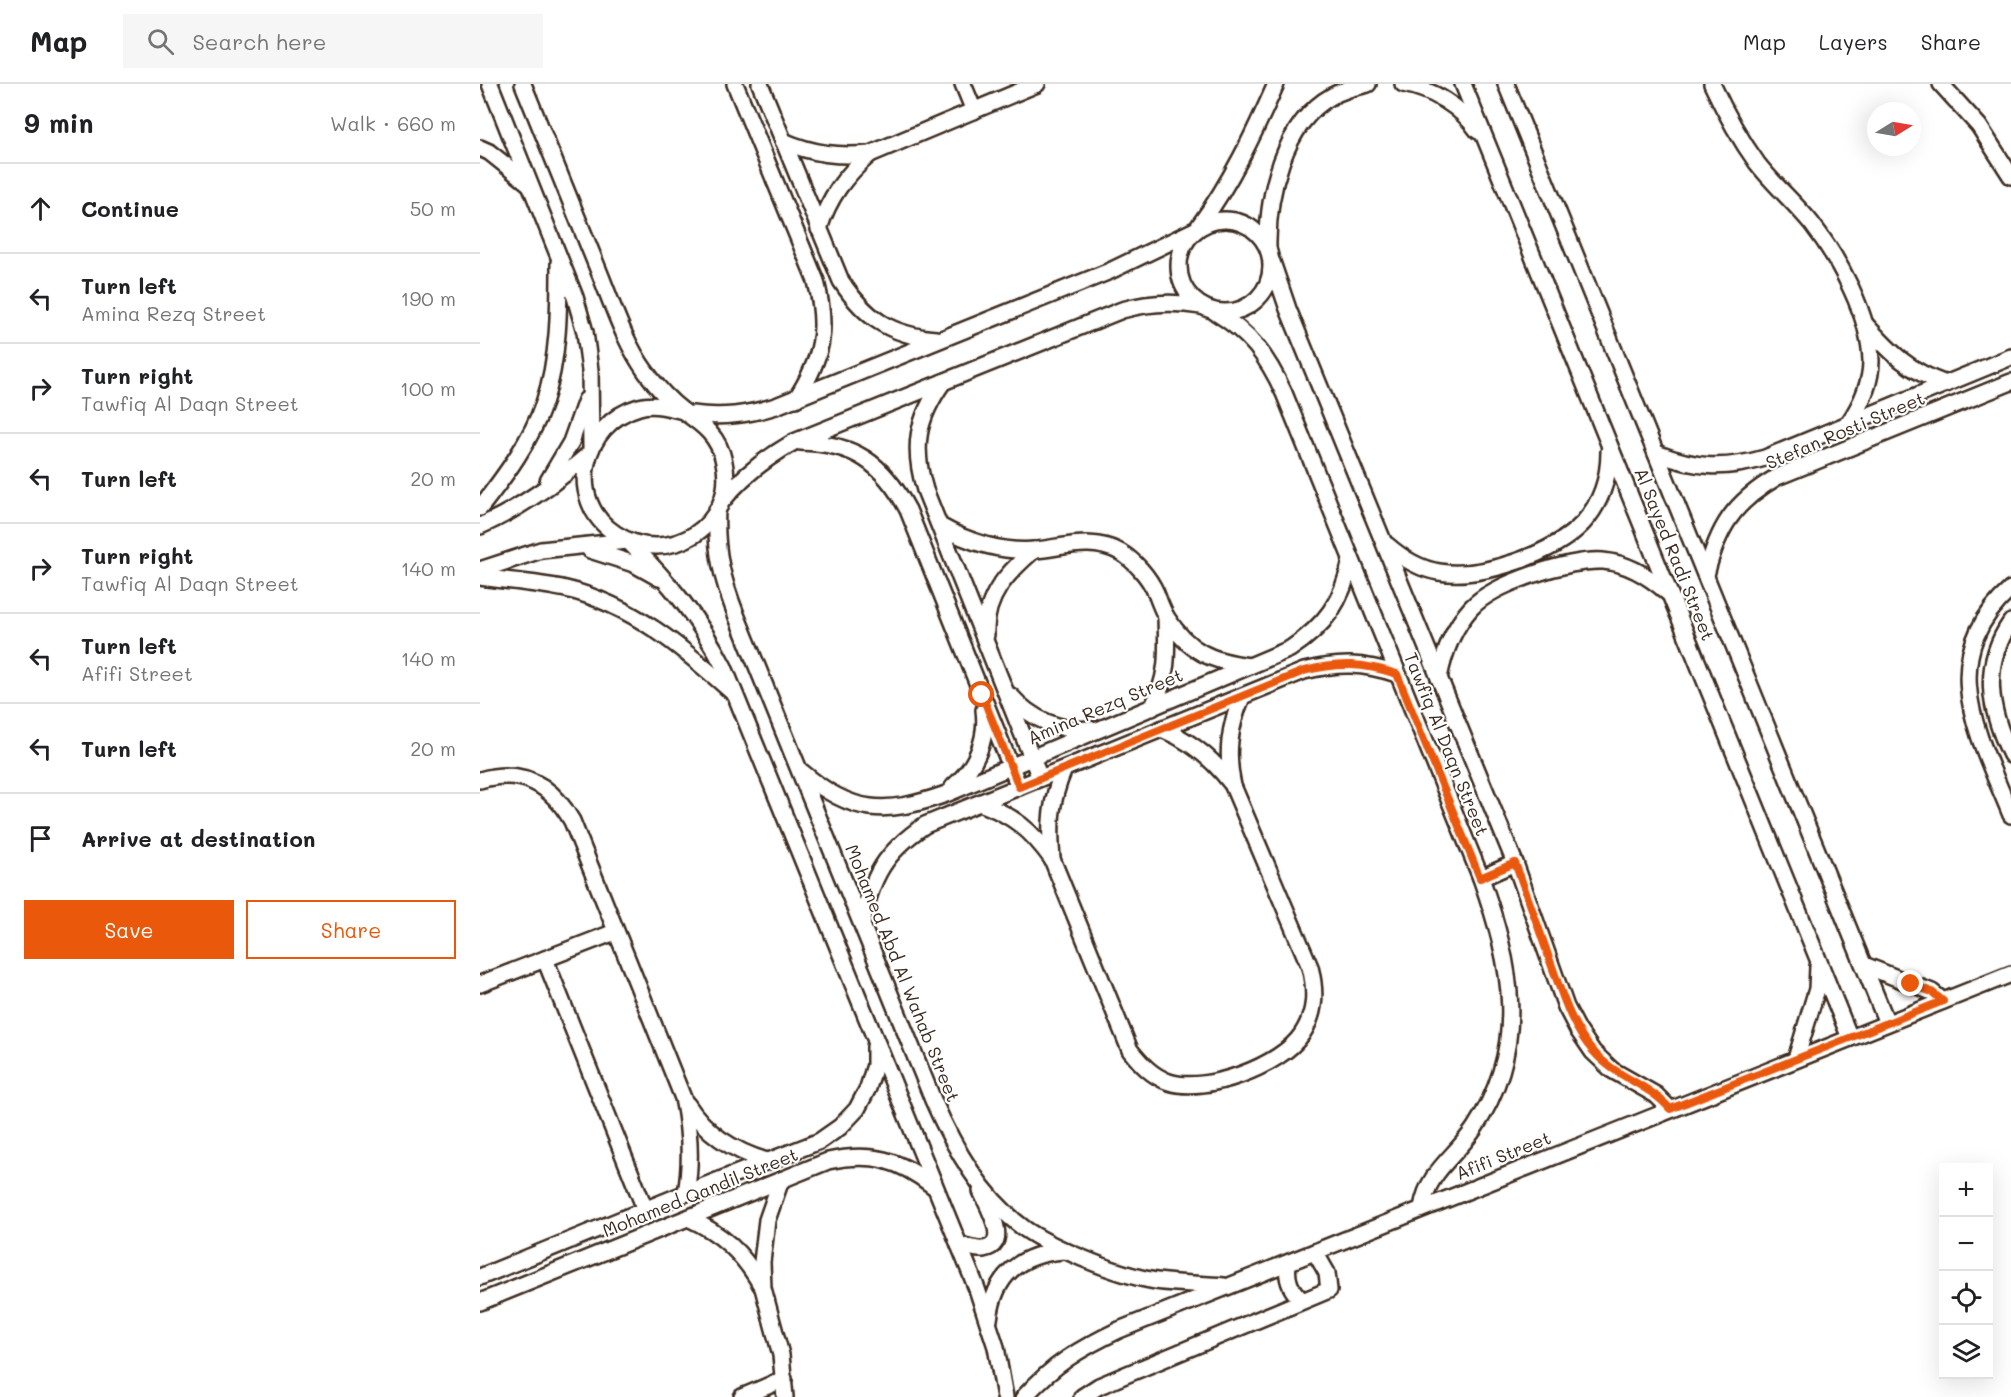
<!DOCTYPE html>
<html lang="en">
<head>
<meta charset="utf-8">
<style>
  body { margin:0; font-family:Mali,sans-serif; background:#f6f6f6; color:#202124 }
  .controls { position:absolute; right:18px; bottom:18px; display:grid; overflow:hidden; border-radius:0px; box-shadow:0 6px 24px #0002 }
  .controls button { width:54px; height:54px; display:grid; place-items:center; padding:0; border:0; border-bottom:2px solid #e0e0e0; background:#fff; color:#202124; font:30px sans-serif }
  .compass { position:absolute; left:1387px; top:18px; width:54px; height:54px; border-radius:50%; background:#fff; box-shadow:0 6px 24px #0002; rotate:79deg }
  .stop { position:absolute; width:18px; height:18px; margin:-14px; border:4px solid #ea580c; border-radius:50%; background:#fff }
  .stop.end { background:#ea580c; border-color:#fff; box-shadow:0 2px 6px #0008 }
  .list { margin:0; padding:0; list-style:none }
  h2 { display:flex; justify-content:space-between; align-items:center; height:78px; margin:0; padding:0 24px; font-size:26px }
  h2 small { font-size:20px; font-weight:400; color:#757577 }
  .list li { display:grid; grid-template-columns:39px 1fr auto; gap:18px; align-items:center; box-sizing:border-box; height:90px; padding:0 24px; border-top:2px solid #e0e0e0 }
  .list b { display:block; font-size:22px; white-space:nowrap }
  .list p { margin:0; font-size:20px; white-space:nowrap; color:#757577 }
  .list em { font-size:20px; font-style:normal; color:#757577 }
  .actions { display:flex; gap:12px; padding:18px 24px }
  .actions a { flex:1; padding:14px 0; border:2px solid #ea580c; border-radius:0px; text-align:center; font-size:21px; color:#ea580c }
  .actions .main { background:#ea580c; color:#fff }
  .icon { flex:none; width:33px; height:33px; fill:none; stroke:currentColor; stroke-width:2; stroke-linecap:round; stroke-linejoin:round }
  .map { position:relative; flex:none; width:1531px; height:1313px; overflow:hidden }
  header { display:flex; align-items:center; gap:36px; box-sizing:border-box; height:84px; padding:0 30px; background:#fff; border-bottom:2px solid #e0e0e0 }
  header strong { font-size:28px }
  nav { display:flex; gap:33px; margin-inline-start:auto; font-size:21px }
  .search { width:420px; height:54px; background:#f6f6f6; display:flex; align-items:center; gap:15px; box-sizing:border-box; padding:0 21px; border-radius:0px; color:#757577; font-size:22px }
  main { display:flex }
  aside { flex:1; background:#fff }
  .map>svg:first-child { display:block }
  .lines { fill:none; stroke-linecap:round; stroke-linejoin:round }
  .minor-casing { stroke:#3b2a1e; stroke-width:20 }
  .minor { stroke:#fff; stroke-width:15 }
  .route { stroke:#ea580c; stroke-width:8 }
  .labels { text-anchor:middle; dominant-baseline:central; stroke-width:4.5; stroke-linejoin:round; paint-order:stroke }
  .street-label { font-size:18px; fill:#3b2a1e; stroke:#fff }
</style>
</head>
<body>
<header>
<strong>Map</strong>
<div class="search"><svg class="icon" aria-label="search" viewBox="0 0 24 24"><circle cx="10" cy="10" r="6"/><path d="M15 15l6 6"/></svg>Search here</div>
<nav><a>Map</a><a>Layers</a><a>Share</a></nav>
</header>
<main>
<aside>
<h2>9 min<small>Walk · 660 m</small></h2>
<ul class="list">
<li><svg class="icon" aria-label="ahead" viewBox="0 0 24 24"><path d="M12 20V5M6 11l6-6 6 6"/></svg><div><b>Continue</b></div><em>50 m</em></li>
<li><svg class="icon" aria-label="left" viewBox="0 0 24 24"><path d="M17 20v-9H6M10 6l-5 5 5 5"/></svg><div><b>Turn left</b><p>Amina Rezq Street</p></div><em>190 m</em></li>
<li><svg class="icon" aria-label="right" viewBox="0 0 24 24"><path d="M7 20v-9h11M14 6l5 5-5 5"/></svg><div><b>Turn right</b><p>Tawfiq Al Daqn Street</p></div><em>100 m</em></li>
<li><svg class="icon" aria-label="left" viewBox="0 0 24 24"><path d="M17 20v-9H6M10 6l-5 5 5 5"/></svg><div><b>Turn left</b></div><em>20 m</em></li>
<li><svg class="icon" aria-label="right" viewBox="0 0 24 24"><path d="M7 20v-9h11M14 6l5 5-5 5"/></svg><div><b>Turn right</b><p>Tawfiq Al Daqn Street</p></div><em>140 m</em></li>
<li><svg class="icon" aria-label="left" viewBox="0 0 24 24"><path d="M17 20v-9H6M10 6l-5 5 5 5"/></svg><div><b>Turn left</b><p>Afifi Street</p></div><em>140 m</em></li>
<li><svg class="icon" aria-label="left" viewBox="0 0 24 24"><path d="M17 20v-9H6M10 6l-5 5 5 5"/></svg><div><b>Turn left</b></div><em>20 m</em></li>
<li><svg class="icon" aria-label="arrive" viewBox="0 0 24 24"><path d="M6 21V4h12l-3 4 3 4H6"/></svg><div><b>Arrive at destination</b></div></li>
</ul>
<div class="actions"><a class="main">Save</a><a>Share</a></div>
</aside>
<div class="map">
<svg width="1531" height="1313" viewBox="0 0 1531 1313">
  <rect width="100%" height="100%" fill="#fff"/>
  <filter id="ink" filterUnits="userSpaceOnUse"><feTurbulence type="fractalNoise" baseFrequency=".0167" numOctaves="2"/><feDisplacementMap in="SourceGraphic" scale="12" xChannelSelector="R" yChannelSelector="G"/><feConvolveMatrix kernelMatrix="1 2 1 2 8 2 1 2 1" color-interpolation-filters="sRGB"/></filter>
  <g filter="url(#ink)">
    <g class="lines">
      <defs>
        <g id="minor">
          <path d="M10 0 95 213 105 248 110 286 111 363"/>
          <path d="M43 0C68 62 93 123 118 185 132 219 144 258 166 288 176 302 188 316 203 327 223 341 239 352 244 378 258 441 188 484 136 450 84 417 102 339 159 323 174 319 189 323 203 327"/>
          <path d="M255 0 336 197C348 245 343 273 316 315"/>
          <path d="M280 0 361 197C385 234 410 251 456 255"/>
          <path d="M483 0 494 27"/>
          <path d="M923 0C952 5 981 23 998 47"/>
          <path d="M983 0 1370 954"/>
          <path d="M1026 0 1407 939"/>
          <path d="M1232 0C1245 28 1259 54 1277 79 1294 101 1315 119 1332 140 1359 175 1390 232 1391 277 1391 300 1381 321 1368 340"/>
          <path d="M1461 0 1499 42 1531 92"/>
          <path d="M303 57C333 70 359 73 390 70L557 0"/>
          <path d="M0 64 9 68 48 99"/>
          <circle cx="745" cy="182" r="46"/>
          <path d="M719 142C751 98 774 50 796 0"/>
          <path d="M339 145C349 113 365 92 390 70"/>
          <path d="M788 164C787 112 803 39 852 12 864 5 875 3 888 0"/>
          <path d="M792 178 808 225 1035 779 1086 923 1098 946 1113 968 1132 986 1176 1011 1190 1025"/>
          <path d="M735 228C770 249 787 272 804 309L1001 794C1032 882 1049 961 994 1045 974 1074 948 1087 942 1124"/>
          <path d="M1386 241C1411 269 1429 287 1466 300"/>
          <path d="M463 298C437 335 432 363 445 406L560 694"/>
          <path d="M212 330C242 334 267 331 296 322L630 187 715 146"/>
          <path d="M320 358C374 359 403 379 428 426L539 703"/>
          <path d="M1176 369C1215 384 1244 386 1285 374L1531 273"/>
          <path d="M68 397 91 358 106 316"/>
          <path d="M243 416C263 391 286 374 314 358L642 226C669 218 693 217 721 222"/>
          <path d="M0 424C25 392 51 357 64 319 79 274 79 225 79 178"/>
          <path d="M237 426C235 467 242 495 257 533L453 1016C474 1064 502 1114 545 1145 562 1157 583 1166 602 1174 626 1184 650 1193 676 1197 698 1200 721 1200 744 1202"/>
          <path d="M0 442C40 425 75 399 108 371"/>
          <path d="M460 442C488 458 523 469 556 466 585 463 612 453 640 468 655 477 669 493 676 509 679 517 682 526 687 534 709 568 731 577 769 582"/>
          <path d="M150 459C189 498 219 534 244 583L497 1205 516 1263 525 1313"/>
          <path d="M907 461C922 474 939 485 959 488 1001 495 1074 470 1103 439 1121 419 1129 394 1129 367"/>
          <path d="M110 466 154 480 179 494"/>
          <path d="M0 486 61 466 147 457"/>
          <path d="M1226 491C1238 443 1254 418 1297 393L1531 298"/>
          <path d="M0 493C29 497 58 499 86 505 153 521 203 564 252 608"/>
          <path d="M1531 505C1453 574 1499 652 1531 731"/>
          <path d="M1531 538C1501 581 1509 626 1531 671"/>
          <path d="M506 551C504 513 527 489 554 466"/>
          <path d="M959 594C964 568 973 544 991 524 1014 499 1090 475 1123 477 1148 479 1170 493 1188 509"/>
          <path d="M531 612C551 635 580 648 610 645"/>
          <path d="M672 624C689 592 687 568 686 533"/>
          <path d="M682 645C711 657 732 674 751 699"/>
          <path d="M322 688C372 731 406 731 466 710L810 565C846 541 862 518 871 476"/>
          <path d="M0 696C42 684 71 700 92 737L203 1014C210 1047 212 1076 206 1109"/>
          <path d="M473 703C495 684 508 656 504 626"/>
          <path d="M500 719C534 732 551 746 572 775L650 966C661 980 672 992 689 998 725 1010 801 982 822 950 836 929 836 907 830 883L753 702C746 670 749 643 762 613"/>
          <path d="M572 775C569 741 570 718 584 685"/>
          <path d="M1001 794 1035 779"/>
          <path d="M382 840C391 793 405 768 445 741L824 587C860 578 883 579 917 590"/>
          <path d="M65 875 165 1125"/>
          <path d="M1384 881 1452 908 1463 917"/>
          <path d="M0 900 135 848"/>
          <path d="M1316 975 1337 905 1338 882"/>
          <path d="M207 1020C226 1050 253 1067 287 1077"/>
          <path d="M301 1096 287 1136 282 1178 283 1204 301 1271 305 1313"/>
          <path d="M208 1134C241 1149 263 1169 281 1201"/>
          <path d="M479 1161C486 1162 496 1166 503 1165 532 1161 507 1121 501 1107"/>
          <path d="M808 1180C806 1195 810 1206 822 1216"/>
          <path d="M0 1193 206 1109 340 1057 360 1043 377 1025 388 1004 395 981V962"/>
          <path d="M0 1218 348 1077C391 1068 419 1075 453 1102"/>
          <path d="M509 1236C514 1190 540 1170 584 1167"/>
          <path d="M262 1313 304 1295"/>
          <path d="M544 1313C574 1280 599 1265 639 1246L1531 890"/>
          <path d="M602 1313 619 1302 849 1206 847 1189 835 1168"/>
        </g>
      </defs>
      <use href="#minor" class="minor-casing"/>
      <use href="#minor" class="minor"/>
    </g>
  </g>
  <g class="lines" filter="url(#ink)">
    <path class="route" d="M502 611 539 703 824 587C859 578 883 579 917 590L1000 794 1035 779C1047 811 1058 842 1069 874 1081 906 1090 942 1114 968 1135 993 1169 1000 1190 1025L1463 917 1452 908 1431 900"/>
  </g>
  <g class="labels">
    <g class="street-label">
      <text transform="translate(1365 346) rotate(-23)">Stefan Rosti Street</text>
      <text transform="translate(1195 470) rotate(68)">Al Sayed Radi Street</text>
      <text transform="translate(625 622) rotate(-23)">Amina Rezq Street</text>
      <text transform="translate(967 660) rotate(68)">Tawfiq Al Daqn Street</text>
      <text transform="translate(423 889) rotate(68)">Mohamed Abd Al Wahab Street</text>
      <text transform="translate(1023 1071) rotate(-22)">Afifi Street</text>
      <text transform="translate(220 1108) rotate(-22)">Mohamed Qandil Street</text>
    </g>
  </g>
</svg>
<div class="controls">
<button>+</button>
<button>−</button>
<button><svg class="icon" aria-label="locate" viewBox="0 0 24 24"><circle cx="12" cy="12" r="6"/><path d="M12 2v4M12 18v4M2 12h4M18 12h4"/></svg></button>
<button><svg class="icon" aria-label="layers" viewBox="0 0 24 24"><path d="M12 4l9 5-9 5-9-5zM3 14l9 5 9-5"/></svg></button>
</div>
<svg class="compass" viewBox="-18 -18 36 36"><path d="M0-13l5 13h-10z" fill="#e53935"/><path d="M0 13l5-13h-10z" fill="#757577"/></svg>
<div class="stop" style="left:502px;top:611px"></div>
<div class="stop end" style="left:1431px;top:900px"></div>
</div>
</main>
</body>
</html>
